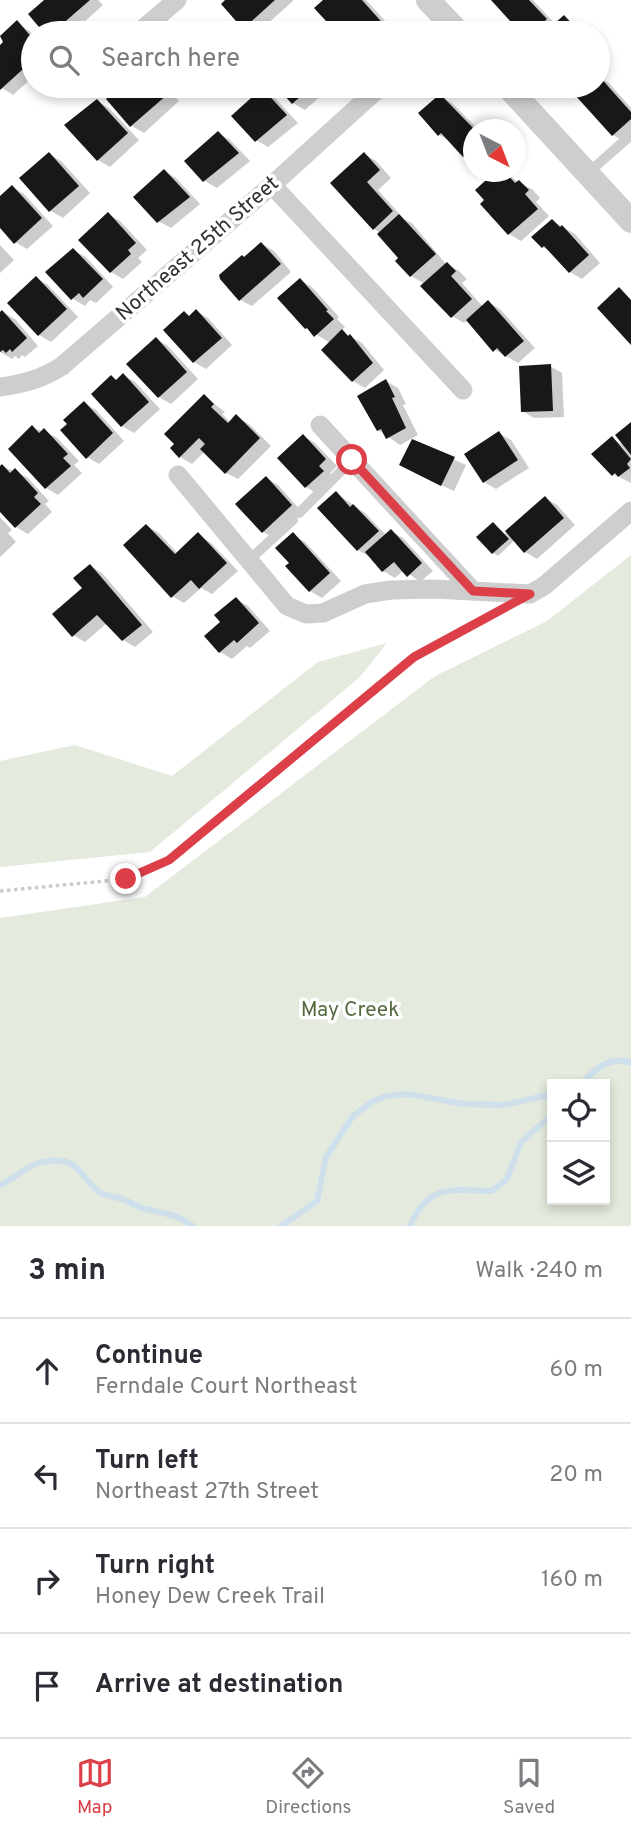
<!DOCTYPE html>
<html lang="en">
<head>
<meta charset="utf-8">
<style>
  body { margin:0; font-family:Overpass,sans-serif; background:#f2f2f3; color:#2b2b33 }
  .controls { position:absolute; right:21px; bottom:21px; display:grid; overflow:hidden; border-radius:0px; box-shadow:0 4px 10px #0003 }
  .controls button { width:63px; height:63px; display:grid; place-items:center; padding:0; border:0; border-bottom:2px solid #e1e1e2; background:#fff; color:#2b2b33; font:35px sans-serif }
  .compass { position:absolute; left:463px; top:119px; width:63px; height:63px; border-radius:50%; background:#fff; box-shadow:0 4px 10px #0003; rotate:138deg }
  .stop { position:absolute; width:21px; height:21px; margin:-16px; border:5px solid #dd3f49; border-radius:50%; background:#fff }
  .stop.end { background:#dd3f49; border-color:#fff; box-shadow:0 2px 7px #0008 }
  .list { margin:0; padding:0; list-style:none }
  h2 { display:flex; justify-content:space-between; align-items:center; height:91px; margin:0; padding:0 28px; font-size:30px }
  h2 small { font-size:23px; font-weight:400; color:#7c7c81 }
  .list li { display:grid; grid-template-columns:46px 1fr auto; gap:21px; align-items:center; box-sizing:border-box; height:105px; padding:0 28px; border-top:2px solid #e1e1e2 }
  .list b { display:block; font-size:26px; white-space:nowrap }
  .list p { margin:0; font-size:23px; white-space:nowrap; color:#7c7c81 }
  .list em { font-size:23px; font-style:normal; color:#7c7c81 }
  .icon { flex:none; width:38px; height:38px; fill:none; stroke:currentColor; stroke-width:2; stroke-linecap:round; stroke-linejoin:round }
  .map { position:relative; flex:none; width:631px; height:1226px; overflow:hidden }
  .search { position:absolute; background:#fff; box-shadow:0 4px 10px #0003; left:21px; right:21px; top:21px; height:77px; display:flex; align-items:center; gap:18px; box-sizing:border-box; padding:0 24px; border-radius:38px; color:#7c7c81; font-size:26px }
  .sheet { height:511px; background:#fff }
  nav { display:flex; justify-content:space-around; align-items:center; box-sizing:border-box; height:98px; border-top:2px solid #e1e1e2; background:#fff; font-size:19px; color:#7c7c81 }
  nav a { display:grid; justify-items:center; gap:4px }
  nav .on { color:#dd3f49 }
  .map>svg:first-child { display:block }
  .green { fill:#e4eadd; fill-rule:evenodd }
  .shadow { fill:#0003 }
  .lines { fill:none; stroke-linecap:round; stroke-linejoin:round }
  .stream { stroke:#cee0eb; stroke-width:6 }
  .building { fill:#181818 }
  .path { stroke:#cbcbcb; stroke-width:3.5; stroke-dasharray:3.5 3.5; stroke-linecap:butt }
  .service { stroke:#cecece; stroke-width:10 }
  .minor { stroke:#cecece; stroke-width:19 }
  .tertiary { stroke:#cecece; stroke-width:24 }
  .route { stroke:#dd3f49; stroke-width:9 }
  .labels { text-anchor:middle; dominant-baseline:central; stroke-width:7; stroke-linejoin:round; paint-order:stroke }
  .street-label { font-size:21px; fill:#313131; stroke:#fff }
  .park-label { font-size:21px; fill:#546b40; stroke:#fff }
</style>
</head>
<body>
<div class="map">
<svg width="631" height="1226" viewBox="0 0 631 1226">
  <rect width="100%" height="100%" fill="#fff"/>
  <g class="green">
    <path d="M631 555V1226H0V918L145 897 435 676 547 621ZM552 1084H605V1200H552Z"/>
    <path d="M387 643 359 678 150 852 0 867V761L75 745 172 776 318 662Z"/>
  </g>
  <g class="shadow">
    <path d="M45 0H98L103 5 72 33H47L30 14Z"/>
    <path d="M227 0H293V1L257 33H254L244 27Z"/>
    <path d="M326 0H366L396 33H340L317 8Z"/>
    <path d="M494 0H533L556 25 564 17 576 24 584 33H524Z"/>
    <path d="M18 23 33 34V77L13 95 0 87V48Z"/>
    <path d="M598 77 609 83 631 108V136L625 142 613 135 581 91 571 86H598Z"/>
    <path d="M123 86H166L179 101 144 133 132 126 108 99Z"/>
    <path d="M177 86H197L189 93Z"/>
    <path d="M278 86H332L305 110 293 103Z"/>
    <path d="M262 90 274 97 298 123 268 147 256 140Z"/>
    <path d="M440 96 452 103 479 130H474V161L464 156 451 141 439 135 420 114Z"/>
    <path d="M97 101 109 108 139 140 110 167 98 160Z"/>
    <path d="M218 133 230 140 250 161 217 188 205 181 187 162Z"/>
    <path d="M49 154 61 161 90 193 63 218 51 211 22 179Z"/>
    <path d="M364 154 376 161 391 178 378 190 404 219 412 223 445 263 459 271 467 279 462 283 483 307 488 302 500 309 535 348 518 363 495 350 468 320 464 323 452 316 425 284 411 276 397 261 401 258 381 233 374 229 332 183Z"/>
    <path d="M164 171 176 178 200 204 171 228 158 221Z"/>
    <path d="M498 172H505L519 183 532 189 540 198 536 202 549 216 521 241 509 234 478 190Z"/>
    <path d="M12 187 24 194 53 226 27 249 15 242 0 226V198Z"/>
    <path d="M108 214 120 221 147 250 138 258 142 262 123 279 111 272 80 240Z"/>
    <path d="M552 221 575 234 600 263 582 279 570 272 553 253 543 247Z"/>
    <path d="M262 244 274 251 291 272 252 306 240 300 245 259Z"/>
    <path d="M0 245 14 260 0 273Z"/>
    <path d="M73 250 86 257 113 287 96 303 90 300 85 306 73 299 47 272Z"/>
    <path d="M36 278 48 285 78 317 51 342 39 335 9 303Z"/>
    <path d="M300 280 312 287 339 317 337 319 345 327 341 331 362 343 384 370 365 388 353 381 323 350 330 343 306 328Z"/>
    <path d="M196 311 208 318 232 345 206 369 194 362 185 313 190 317Z"/>
    <path d="M3 312 15 319 38 346 25 357 22 355 19 359 15 356 12 359 0 352V314Z"/>
    <path d="M156 339 168 346 198 379 171 404 159 397Z"/>
    <path d="M550 366 562 373 564 417 534 418 522 411Z"/>
    <path d="M123 375 135 382 160 409 134 433 122 426 112 377 117 380Z"/>
    <path d="M386 381 398 388 406 404 403 405 418 435 400 445 378 430Z"/>
    <path d="M204 396 225 412 222 414 231 423 237 417 249 424 271 446 238 479 226 473 205 451 192 464 180 457Z"/>
    <path d="M84 403 96 410 124 441 99 464 87 457Z"/>
    <path d="M631 425V483L613 474 612 438 627 447Z"/>
    <path d="M32 427 56 437 79 461 74 465 82 473 58 495 46 488Z"/>
    <path d="M499 433 511 440 529 468 496 489 484 482Z"/>
    <path d="M303 436 315 443 337 466 330 473 335 479 318 494 306 487Z"/>
    <path d="M413 441 466 465 454 491 413 472Z"/>
    <path d="M2 466 27 477 49 501 45 504 52 512 28 534 16 527 0 509V469Z"/>
    <path d="M266 478 278 485 303 513 275 539 263 532Z"/>
    <path d="M336 493 365 513 386 535 391 531 403 538 433 571 420 582 404 570 395 578 383 571 370 557 358 550Z"/>
    <path d="M545 498 557 505 575 525 537 559 525 552 515 540 498 556 493 553 494 524 505 534Z"/>
    <path d="M0 517 12 530 8 533 16 542 0 557Z"/>
    <path d="M147 526 159 533 178 554 198 535 210 542 238 571 212 594 201 588 184 603 172 596Z"/>
    <path d="M293 535 305 542 341 581 322 598 310 591 288 566 291 563Z"/>
    <path d="M90 566 102 573 153 632 135 647 123 640 107 623 85 642 73 635Z"/>
    <path d="M236 599 248 606 270 631 250 648 247 646 232 659 220 652 223 622Z"/>
  </g>
  <g class="lines">
    <g class="stream">
      <path d="M582 1084C594 1069 611 1055 631 1063"/>
      <path d="M0 1185C17 1177 29 1163 48 1161 81 1156 82 1182 101 1193 107 1196 116 1197 122 1199 129 1201 135 1206 142 1208 161 1213 177 1214 193 1226"/>
      <path d="M281 1226 317 1201 326 1157 353 1116 373 1101 387 1096 408 1094 464 1104 504 1105 552 1094"/>
      <path d="M410 1226C428 1183 453 1190 492 1191L507 1179 521 1142 552 1115"/>
    </g>
  </g>
  <g class="building">
    <path d="M44 0H90L52 33H44L28 14Z"/>
    <path d="M225 0H275L243 29 221 4Z"/>
    <path d="M323 0H362L386 27 378 33H356L352 28 347 33H337L314 8Z"/>
    <path d="M491 0H529L547 19 532 33H521Z"/>
    <path d="M564 15 580 33H544Z"/>
    <path d="M17 20 33 39V60L0 90V45L3 42 0 36Z"/>
    <path d="M598 75 631 112V119L612 136 574 94 584 86H598Z"/>
    <path d="M120 86H161L168 94 130 127 106 99Z"/>
    <path d="M276 86H312L292 104Z"/>
    <path d="M262 88 287 115 255 142 231 116Z"/>
    <path d="M440 94 475 130H474V148L463 157 441 133 438 136 418 113Z"/>
    <path d="M97 99 128 133 97 161 64 125Z"/>
    <path d="M218 131 239 153 203 182 184 161Z"/>
    <path d="M49 152 79 186 49 212 19 178Z"/>
    <path d="M364 152 380 170 367 182 393 211 373 230 330 183Z"/>
    <path d="M164 169 190 197 157 223 133 197Z"/>
    <path d="M495 172H505L515 183 519 180 529 190 525 194 538 209 508 235 480 204 484 200 475 190Z"/>
    <path d="M12 185 42 218 14 244 0 228V196Z"/>
    <path d="M108 212 136 243 128 250 131 254 110 273 78 240Z"/>
    <path d="M399 214 436 254 410 277 395 261 398 258 377 234Z"/>
    <path d="M552 219 560 227 562 225 589 255 569 273 544 246 542 248 531 237Z"/>
    <path d="M261 242 281 264 239 301 220 279 219 275 242 255 244 257Z"/>
    <path d="M73 248 103 279 83 298 79 293 71 300 45 272Z"/>
    <path d="M447 262 456 271 451 276 472 299 451 318 420 286Z"/>
    <path d="M36 276 67 309 38 336 7 303Z"/>
    <path d="M300 278 328 310 326 311 334 319 314 337 307 328 305 329 277 298Z"/>
    <path d="M619 287 631 300V345L597 308Z"/>
    <path d="M488 300 524 341 505 357 497 348 493 352 466 320Z"/>
    <path d="M196 309 222 338 193 363 163 330 184 311 189 316Z"/>
    <path d="M2 310 27 338 12 352 10 349 6 353 3 350 0 352V312Z"/>
    <path d="M342 329 348 336 350 334 373 363 352 382 321 350Z"/>
    <path d="M156 337 187 372 158 398 126 364Z"/>
    <path d="M551 364 553 411 521 412 519 366Z"/>
    <path d="M123 373 149 402 121 427 91 394 111 375 116 380Z"/>
    <path d="M386 379 395 397 392 398 406 428 386 439 381 429 377 431 357 396Z"/>
    <path d="M204 394 214 404 211 407 228 423 236 414 260 438 225 474 200 449 205 444 199 438 179 458 170 448 174 444 164 434Z"/>
    <path d="M84 401 113 433 86 459 60 430 67 424 63 420Z"/>
    <path d="M631 422V455L615 435Z"/>
    <path d="M32 425 39 433 44 428 68 454 63 458 71 466 45 489 8 449Z"/>
    <path d="M499 431 518 460 483 483 464 454Z"/>
    <path d="M303 434 326 459 319 466 324 471 305 488 277 458Z"/>
    <path d="M612 436 631 459 627 464 630 468 618 477 615 473 612 476 591 454Z"/>
    <path d="M412 439 455 457 441 486 399 465Z"/>
    <path d="M2 464 10 473 15 468 38 493 34 497 41 504 15 528 0 512V466Z"/>
    <path d="M266 476 292 505 262 533 235 504Z"/>
    <path d="M336 491 350 507 353 504 379 531 357 551 317 508Z"/>
    <path d="M545 496 564 518 524 553 505 531Z"/>
    <path d="M493 522 509 539 492 554 476 537Z"/>
    <path d="M146 524 175 554 198 532 227 563 199 589 191 580 171 598 123 545Z"/>
    <path d="M391 529 422 563 407 577 394 562 382 572 365 552Z"/>
    <path d="M293 532 330 573 309 592 285 566 289 563 275 548Z"/>
    <path d="M90 564 142 625 122 641 97 615 72 637 52 614 82 588 73 578Z"/>
    <path d="M236 597 259 623 237 643 234 640 219 653 204 636 220 622 214 615Z"/>
  </g>
  <g class="lines">
    <g class="path">
      <path d="M413 31 415 32"/>
      <path d="M0 891 126 879 169 860 414 657 494 614"/>
    </g>
    <g class="service">
      <path d="M588 173 631 135"/>
      <path d="M299 513 352 460"/>
      <path d="M249 560 293 520"/>
    </g>
    <g class="minor">
      <path d="M138 33 177 0"/>
      <path d="M272 185 463 390"/>
      <path d="M0 387C23 384 42 379 62 366L272 185 381 86"/>
      <path d="M320 425 473 591"/>
      <path d="M178 475 287 606 306 614 323 613 365 594 391 590 433 589 530 594 544 586 631 511"/>
    </g>
    <g class="tertiary">
      <path d="M428 0 459 33"/>
      <path d="M507 86 631 221"/>
    </g>
  </g>
  <g class="lines">
    <path class="route" d="M126 879 169 860 414 657 530 594 473 591 352 460"/>
  </g>
  <g class="labels">
    <g class="street-label">
      <text transform="translate(198 249) rotate(-41)">Northeast 25th Street</text>
    </g>
    <g class="park-label">
      <text x="350" y="1010">May Creek</text>
    </g>
  </g>
</svg>
<div class="controls">
<button><svg class="icon" aria-label="locate" viewBox="0 0 24 24"><circle cx="12" cy="12" r="6"/><path d="M12 2v4M12 18v4M2 12h4M18 12h4"/></svg></button>
<button><svg class="icon" aria-label="layers" viewBox="0 0 24 24"><path d="M12 4l9 5-9 5-9-5zM3 14l9 5 9-5"/></svg></button>
</div>
<svg class="compass" viewBox="-18 -18 36 36"><path d="M0-13l5 13h-10z" fill="#e53935"/><path d="M0 13l5-13h-10z" fill="#7c7c81"/></svg>
<div class="stop" style="left:352px;top:460px"></div>
<div class="stop end" style="left:126px;top:879px"></div>
<div class="search"><svg class="icon" aria-label="search" viewBox="0 0 24 24"><circle cx="10" cy="10" r="6"/><path d="M15 15l6 6"/></svg>Search here</div>
</div>
<section class="sheet">
<h2>3 min<small>Walk · 240 m</small></h2>
<ul class="list">
<li><svg class="icon" aria-label="ahead" viewBox="0 0 24 24"><path d="M12 20V5M6 11l6-6 6 6"/></svg><div><b>Continue</b><p>Ferndale Court Northeast</p></div><em>60 m</em></li>
<li><svg class="icon" aria-label="left" viewBox="0 0 24 24"><path d="M17 20v-9H6M10 6l-5 5 5 5"/></svg><div><b>Turn left</b><p>Northeast 27th Street</p></div><em>20 m</em></li>
<li><svg class="icon" aria-label="right" viewBox="0 0 24 24"><path d="M7 20v-9h11M14 6l5 5-5 5"/></svg><div><b>Turn right</b><p>Honey Dew Creek Trail</p></div><em>160 m</em></li>
<li><svg class="icon" aria-label="arrive" viewBox="0 0 24 24"><path d="M6 21V4h12l-3 4 3 4H6"/></svg><div><b>Arrive at destination</b></div></li>
</ul>
</section>
<nav>
<a class="on"><svg class="icon" aria-label="map" viewBox="0 0 24 24"><path d="M3 6l6-2 6 2 6-2v14l-6 2-6-2-6 2zM9 4v14M15 6v14"/></svg>Map</a>
<a><svg class="icon" aria-label="directions" viewBox="0 0 24 24"><path d="M12 3l9 9-9 9-9-9zM9 14v-3h6M13 9l2 2-2 2"/></svg>Directions</a>
<a><svg class="icon" aria-label="saved" viewBox="0 0 24 24"><path d="M7 4h10v16l-5-4-5 4z"/></svg>Saved</a>
</nav>
</body>
</html>
